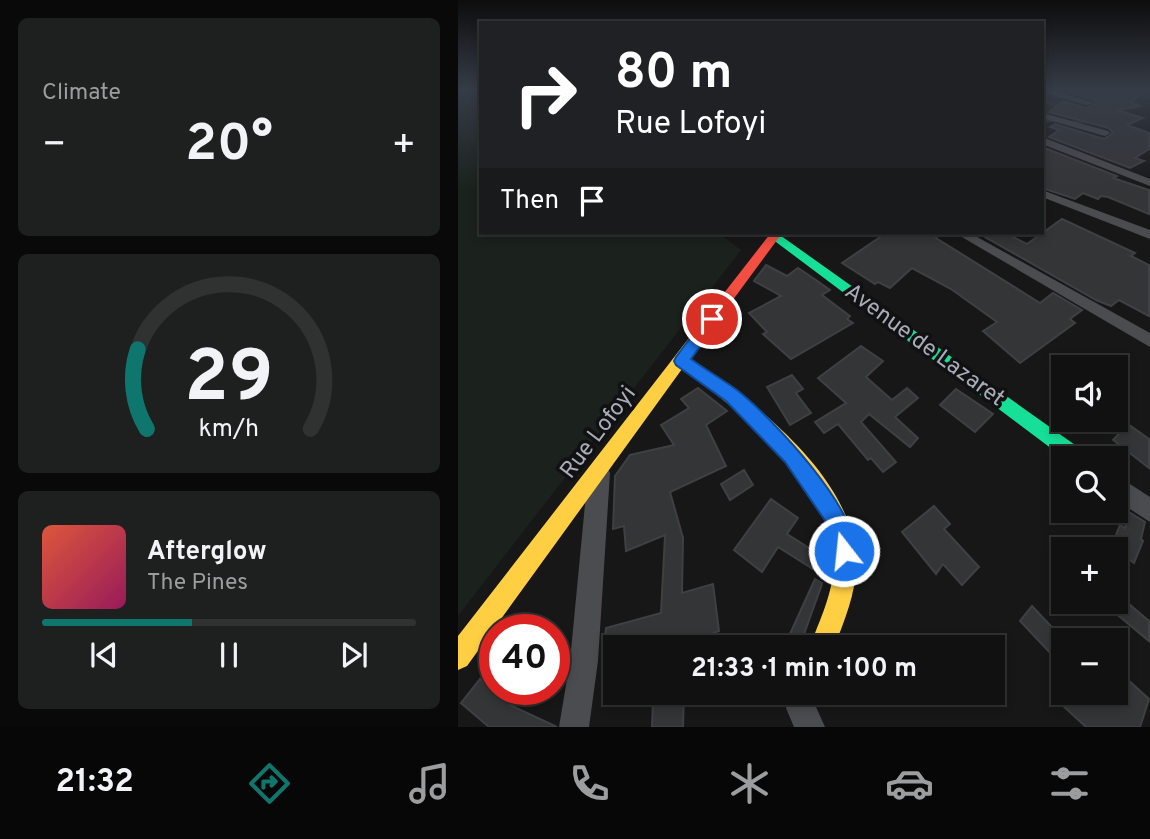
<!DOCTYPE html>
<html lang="en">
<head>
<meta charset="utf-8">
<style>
  body { margin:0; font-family:Overpass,sans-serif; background:#1e1f1f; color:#f1f3f6; height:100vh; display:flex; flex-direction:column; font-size:26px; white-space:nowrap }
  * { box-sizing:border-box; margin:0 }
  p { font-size:23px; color:#9c9d9f }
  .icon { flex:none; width:38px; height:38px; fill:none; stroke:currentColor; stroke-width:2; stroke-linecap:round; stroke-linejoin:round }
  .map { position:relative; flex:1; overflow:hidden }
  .sheet { display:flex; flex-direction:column; gap:18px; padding:18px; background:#090909; width:458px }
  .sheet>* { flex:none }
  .top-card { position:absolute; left:21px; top:21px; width:565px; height:214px; border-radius:0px; box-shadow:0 4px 10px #0003,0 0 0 2px #303131; background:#202124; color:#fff; overflow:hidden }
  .fabs { position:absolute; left:593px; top:355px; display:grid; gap:14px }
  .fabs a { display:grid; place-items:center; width:77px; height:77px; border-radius:0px; background:#111; box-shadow:0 4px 10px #0003,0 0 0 2px #303131; font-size:35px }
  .speed { position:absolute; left:21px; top:614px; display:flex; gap:14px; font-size:35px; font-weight:700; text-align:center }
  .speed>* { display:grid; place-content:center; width:91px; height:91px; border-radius:50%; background:#111; box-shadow:0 4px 10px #0003,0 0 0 2px #303131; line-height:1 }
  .speed .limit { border:10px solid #d22; background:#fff; color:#111 }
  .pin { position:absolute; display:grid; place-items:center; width:60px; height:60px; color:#fff; margin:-30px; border:4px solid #fff; border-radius:50%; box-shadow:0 2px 7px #0007 }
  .me { position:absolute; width:77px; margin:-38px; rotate:344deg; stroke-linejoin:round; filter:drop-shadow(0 0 5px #0008) }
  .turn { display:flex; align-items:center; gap:24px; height:147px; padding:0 21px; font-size:32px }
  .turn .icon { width:91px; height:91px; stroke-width:2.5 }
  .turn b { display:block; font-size:49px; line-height:60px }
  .then { display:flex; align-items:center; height:66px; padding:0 21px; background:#0003; gap:14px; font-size:26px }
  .big { font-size:52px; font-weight:700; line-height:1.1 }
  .sheet .widget { flex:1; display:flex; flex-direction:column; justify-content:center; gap:10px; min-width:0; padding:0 24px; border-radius:10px; background:#1e1f1f }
  .sheet .dial { align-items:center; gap:0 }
  .dial svg { height:182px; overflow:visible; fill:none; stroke:#303131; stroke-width:7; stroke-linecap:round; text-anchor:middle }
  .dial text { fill:#f1f3f6; stroke:none }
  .song { display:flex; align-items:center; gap:21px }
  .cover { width:84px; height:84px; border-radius:10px; background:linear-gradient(135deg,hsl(10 70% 55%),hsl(330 70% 35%)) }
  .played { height:7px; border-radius:4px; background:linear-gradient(90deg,#0f766e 40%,#303131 40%) }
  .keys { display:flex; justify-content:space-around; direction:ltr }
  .heat { display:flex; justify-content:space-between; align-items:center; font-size:38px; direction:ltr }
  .trip { position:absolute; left:145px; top:635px; width:402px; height:70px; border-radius:0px; background:#111; box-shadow:0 4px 10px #0003,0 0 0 2px #303131; font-weight:700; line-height:70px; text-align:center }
  .tabs { display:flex; height:112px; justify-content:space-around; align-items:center; background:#070707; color:#9c9d9f }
  .tabs .icon { width:49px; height:49px }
  .tabs .active { color:#0f766e }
  .tabs b { font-size:32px; color:#f1f3f6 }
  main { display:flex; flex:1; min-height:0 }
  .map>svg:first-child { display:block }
</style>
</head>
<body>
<main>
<section class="sheet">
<div class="widget"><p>Climate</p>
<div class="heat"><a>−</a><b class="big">20°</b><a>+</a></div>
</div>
<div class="widget dial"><svg viewBox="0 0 100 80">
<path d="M14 69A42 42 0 1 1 86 69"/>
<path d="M14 69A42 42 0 0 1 10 34" stroke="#0f766e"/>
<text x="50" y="56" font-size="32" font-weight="700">29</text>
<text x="50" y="72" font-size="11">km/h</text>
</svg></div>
<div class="widget">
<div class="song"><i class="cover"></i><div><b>Afterglow</b><p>The Pines</p></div></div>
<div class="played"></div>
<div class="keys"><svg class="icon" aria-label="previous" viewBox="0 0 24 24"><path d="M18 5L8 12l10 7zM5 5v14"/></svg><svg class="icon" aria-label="pause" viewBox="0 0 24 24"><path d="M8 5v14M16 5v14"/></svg><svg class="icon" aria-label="next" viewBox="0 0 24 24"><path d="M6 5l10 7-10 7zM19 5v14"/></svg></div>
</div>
</section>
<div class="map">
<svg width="692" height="727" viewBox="0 0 692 727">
  <rect width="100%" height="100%" fill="#171717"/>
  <!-- green -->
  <polygon fill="#1b211c" points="0,89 23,89 23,233 261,233 283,250 0,616"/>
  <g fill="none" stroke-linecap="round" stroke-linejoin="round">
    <!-- stream -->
    <g stroke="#2a3239" stroke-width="2.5">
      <polyline points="676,93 692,97"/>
      <polyline points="584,100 607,110"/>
      <polyline points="584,122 600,120"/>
      <polyline points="614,122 638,122"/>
    </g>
  </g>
  <!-- building -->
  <g fill="#343537" stroke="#3f4043" stroke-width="2">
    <polygon points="601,89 691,89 673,102 682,106 659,110 685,118 669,125 691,133 691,149 677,158 686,161 672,168 591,137 601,130 592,127 597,124 646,139 655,133 651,128 591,112 605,101 628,108 638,104 637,100"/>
    <polygon points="584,147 659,176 655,178 691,190 691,214 650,197 643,196 640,199 625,193 617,199 584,188"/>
    <polygon points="604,219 677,253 673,256 691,265 691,316 661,300 653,306 638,300 527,237 529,233 547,233 569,244"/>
    <polygon points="428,233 481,233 478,238 582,303 595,293 624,310 612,319 617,323 562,363 525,331 539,322 493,289 454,268 432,288 420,282 417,284 384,263"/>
    <polygon points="308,265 329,276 340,268 355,278 372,290 364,295 392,316 389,319 395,323 333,359 305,334 309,332 291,313 323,296 296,281"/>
    <polygon points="403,346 425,361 408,377 434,400 449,388 460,398 437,417 460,438 452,447 411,414 403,422 438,462 425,472 413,458 410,460 380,424 366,433 357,422 388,403 360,378"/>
    <polygon points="334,375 345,389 338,393 353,413 332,425 309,387"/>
    <polygon points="240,388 269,411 248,425 268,466 212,492 225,538 224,593 255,584 261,631 212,648 146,648 148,628 203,613 207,535 168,551 166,526 155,529 157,476 172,455 216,445 203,425 231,408 223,399"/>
    <polygon points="498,389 535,414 517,432 482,405"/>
    <polygon points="670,424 691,439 691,468 655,440"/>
    <polygon points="286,470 295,485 272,500 263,484"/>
    <polygon points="313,499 340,518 329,534 367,558 366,576 320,547 304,572 276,550"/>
    <polygon points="476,506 492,524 486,529 521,567 504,585 485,564 478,574 444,532"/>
    <polygon points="671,512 687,522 683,539 685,541 676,563 658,550 652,550 662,525 667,528"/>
    <polygon points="357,579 364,583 363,587 342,645 331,636"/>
    <polygon points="658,593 691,621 691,641 644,602 658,602"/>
    <polygon points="574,606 606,640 595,656 562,621"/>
    <polygon points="658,669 691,699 682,727 628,727 603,704 607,693 658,693"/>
    <polygon points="22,679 54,706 99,727 31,727 3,703"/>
    <polygon points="226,694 225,727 194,727 195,701"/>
  </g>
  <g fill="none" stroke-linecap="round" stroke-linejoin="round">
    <!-- street -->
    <g fill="#4b4c50" fill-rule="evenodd">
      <polygon points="584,89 591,89 636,103 629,105 584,92"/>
      <polygon points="584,113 650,131 652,133 647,136 584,118"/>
      <polygon points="584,137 692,179 692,186 584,144"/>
      <polygon points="584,190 692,230 692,239 584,197"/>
      <polygon points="497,233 512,233 692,333 692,347"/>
      <polygon points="141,463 149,466 152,473 140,661 131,727 101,727 112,661 130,473 133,466"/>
      <polygon points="658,475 692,497 692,522 658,500"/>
      <polygon points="330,693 360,693 358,707 367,727 336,727 328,708"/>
    </g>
    <!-- fast -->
    <polygon fill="#16e098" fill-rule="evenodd" points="306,233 319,233 627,452 629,458 606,458"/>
    <!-- slow -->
    <path fill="#ffcf43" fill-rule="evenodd" d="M236 336 244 342 232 358C296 402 399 479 398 565 398 594 386 621 376 648H351C362 620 376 591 376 561 375 482 282 411 224 369L9 666 0 670V636L231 338Z"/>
    <!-- jam -->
    <polygon fill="#f24e42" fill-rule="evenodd" points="312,234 320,234 322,236 241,346 231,346 228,342 231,338"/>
  </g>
  <!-- sky -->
  <linearGradient id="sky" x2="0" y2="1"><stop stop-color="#0d0d0d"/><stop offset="0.47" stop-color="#363c47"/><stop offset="1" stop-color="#363c47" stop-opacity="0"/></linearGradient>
  <rect width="692" height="191" fill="url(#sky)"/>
  <!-- route -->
  <path fill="#1a73e8" stroke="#114b97" stroke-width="2" d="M254 314 262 319 233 359C248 370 264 379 279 390 310 414 411 518 394 559L386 562 378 559 372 531 366 519 327 462 268 401 218 365 216 361 218 357 249 316Z"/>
  <g text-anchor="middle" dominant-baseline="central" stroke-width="7" stroke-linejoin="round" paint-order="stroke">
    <!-- street labels -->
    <g font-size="23" fill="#a8adb8" stroke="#111113">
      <text transform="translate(466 346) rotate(36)">Avenue de Lazaret</text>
      <text transform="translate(141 433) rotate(-53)">Rue Lofoyi</text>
    </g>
  </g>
</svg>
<div class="fabs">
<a><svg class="icon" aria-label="sound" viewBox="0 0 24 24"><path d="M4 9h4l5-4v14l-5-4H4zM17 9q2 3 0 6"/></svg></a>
<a><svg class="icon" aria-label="search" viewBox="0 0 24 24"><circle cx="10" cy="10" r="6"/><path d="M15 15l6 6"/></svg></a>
<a>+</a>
<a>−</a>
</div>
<div class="speed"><div class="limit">40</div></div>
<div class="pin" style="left:254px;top:319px;background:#d93025"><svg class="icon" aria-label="arrive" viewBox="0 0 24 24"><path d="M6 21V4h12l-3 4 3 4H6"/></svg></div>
<svg class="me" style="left:386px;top:551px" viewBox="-20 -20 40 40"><circle r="17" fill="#1a73e8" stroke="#fff" stroke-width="3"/><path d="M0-11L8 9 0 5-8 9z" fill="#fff"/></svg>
<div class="trip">21:33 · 1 min · 100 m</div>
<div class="top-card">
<div class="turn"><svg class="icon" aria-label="right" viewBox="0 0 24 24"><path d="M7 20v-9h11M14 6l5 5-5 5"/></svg><div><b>80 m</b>Rue Lofoyi</div></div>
<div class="then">Then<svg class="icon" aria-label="arrive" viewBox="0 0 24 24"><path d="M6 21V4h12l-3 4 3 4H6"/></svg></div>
</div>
</div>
</main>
<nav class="tabs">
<b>21:32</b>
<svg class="icon active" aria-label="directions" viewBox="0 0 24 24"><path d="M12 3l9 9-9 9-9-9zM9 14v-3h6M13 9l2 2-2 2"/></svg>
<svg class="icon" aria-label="music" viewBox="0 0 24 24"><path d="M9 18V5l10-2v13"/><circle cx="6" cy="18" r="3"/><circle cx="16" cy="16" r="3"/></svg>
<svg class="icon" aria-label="phone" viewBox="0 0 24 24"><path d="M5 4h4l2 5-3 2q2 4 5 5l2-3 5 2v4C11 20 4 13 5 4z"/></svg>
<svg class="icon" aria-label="climate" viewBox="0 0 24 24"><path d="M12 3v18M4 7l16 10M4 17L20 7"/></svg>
<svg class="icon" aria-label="car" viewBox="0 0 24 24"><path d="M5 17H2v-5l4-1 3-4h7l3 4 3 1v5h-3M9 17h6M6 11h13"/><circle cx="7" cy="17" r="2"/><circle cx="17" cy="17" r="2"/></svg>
<svg class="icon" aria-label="filters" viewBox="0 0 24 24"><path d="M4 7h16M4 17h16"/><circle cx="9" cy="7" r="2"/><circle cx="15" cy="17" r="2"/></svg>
</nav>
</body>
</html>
